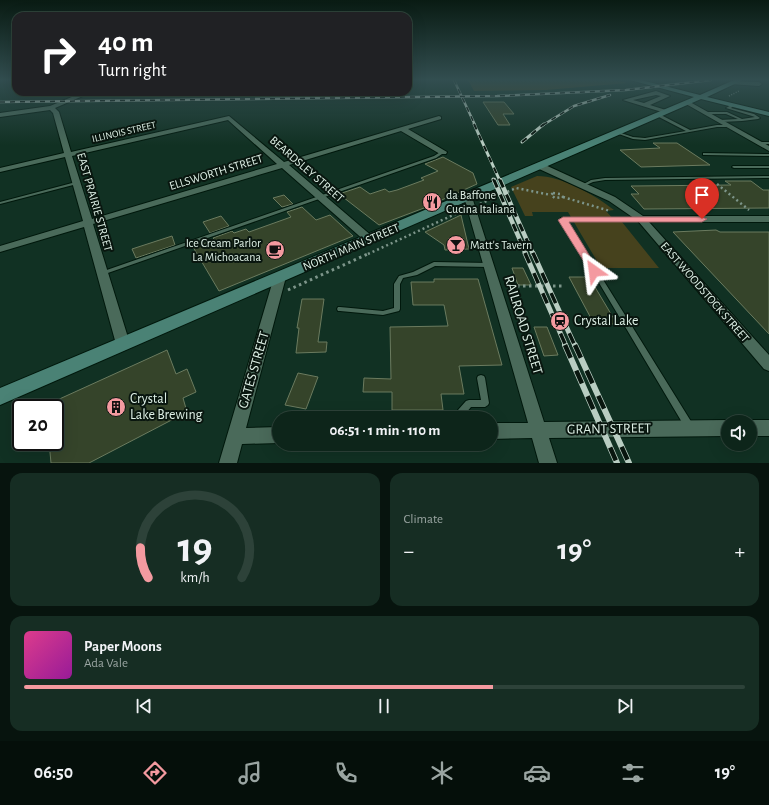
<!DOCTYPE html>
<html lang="en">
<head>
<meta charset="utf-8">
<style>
  body { margin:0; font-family:"Alegreya Sans",sans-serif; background:#162d23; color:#f1f3f6; height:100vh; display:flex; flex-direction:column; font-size:15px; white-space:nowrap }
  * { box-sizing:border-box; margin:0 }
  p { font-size:13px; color:#9aa5a2 }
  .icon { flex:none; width:22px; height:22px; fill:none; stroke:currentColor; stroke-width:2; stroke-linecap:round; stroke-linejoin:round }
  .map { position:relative; height:463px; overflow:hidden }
  .drawer { display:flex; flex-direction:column; gap:10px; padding:10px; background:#07140e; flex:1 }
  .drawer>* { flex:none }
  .banner { position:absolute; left:12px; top:12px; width:400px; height:84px; border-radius:12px; box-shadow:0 4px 16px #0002,0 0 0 1px #2d4239; background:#202124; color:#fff; overflow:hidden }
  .buttons { position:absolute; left:721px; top:415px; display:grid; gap:8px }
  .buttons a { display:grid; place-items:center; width:36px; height:36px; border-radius:50%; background:#0d251a; box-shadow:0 4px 16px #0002,0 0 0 1px #2d4239; font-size:20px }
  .speed { position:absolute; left:12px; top:399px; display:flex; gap:8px; font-size:20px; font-weight:700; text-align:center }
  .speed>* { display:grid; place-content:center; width:52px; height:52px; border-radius:50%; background:#0d251a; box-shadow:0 4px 16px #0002,0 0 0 1px #2d4239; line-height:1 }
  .speed .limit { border:2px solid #111; border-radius:6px; background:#fff; color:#111 }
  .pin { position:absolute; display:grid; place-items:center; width:34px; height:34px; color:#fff; margin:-41px -17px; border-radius:50% 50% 50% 0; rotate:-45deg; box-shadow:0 0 4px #0007 }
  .pin .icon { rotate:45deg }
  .me { position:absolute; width:44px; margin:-22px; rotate:329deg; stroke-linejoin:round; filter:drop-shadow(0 0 3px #0008) }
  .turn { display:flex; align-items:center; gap:14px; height:84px; padding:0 20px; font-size:18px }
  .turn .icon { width:52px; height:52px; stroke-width:2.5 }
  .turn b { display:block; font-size:28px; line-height:34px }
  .big { font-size:30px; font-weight:700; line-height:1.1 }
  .drawer .widget { flex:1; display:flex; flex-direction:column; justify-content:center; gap:6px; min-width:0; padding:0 14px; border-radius:12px; background:#162d23 }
  .drawer .dial { align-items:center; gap:0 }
  .dial svg { height:104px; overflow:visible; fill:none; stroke:#2d4239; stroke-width:7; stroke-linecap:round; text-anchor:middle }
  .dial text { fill:#f1f3f6; stroke:none }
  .song { display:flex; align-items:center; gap:12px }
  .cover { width:48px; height:48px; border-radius:6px; background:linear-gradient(135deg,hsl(330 70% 55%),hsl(300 70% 35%)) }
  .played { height:4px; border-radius:2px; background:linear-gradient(90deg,#f49aa0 65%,#2d4239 65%) }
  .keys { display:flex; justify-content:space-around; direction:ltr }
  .heat { display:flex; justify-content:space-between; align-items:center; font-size:22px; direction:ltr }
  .drawer .tiles { flex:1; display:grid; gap:10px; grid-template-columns:1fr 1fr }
  .widget:last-child { grid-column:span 2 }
  .trip { position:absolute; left:272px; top:411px; width:226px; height:40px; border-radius:20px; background:#0d251a; box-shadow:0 4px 16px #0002,0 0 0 1px #2d4239; font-weight:700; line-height:40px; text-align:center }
  .tabs { display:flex; height:64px; justify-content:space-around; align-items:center; background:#050f0a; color:#9aa5a2 }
  .tabs .icon { width:28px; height:28px }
  .tabs .selected { color:#f49aa0 }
  .tabs b { font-size:18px; color:#f1f3f6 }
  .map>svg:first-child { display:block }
</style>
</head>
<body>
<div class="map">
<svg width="769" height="463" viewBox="0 0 769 463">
  <rect width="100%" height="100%" fill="#113123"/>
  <!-- green -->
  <g fill="#46421d">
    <polygon points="468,80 614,80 627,83 546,90 474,91"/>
    <path d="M537 176C562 176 595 195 614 210L606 211 615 221 622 222 659 268H601L568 212H532L533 216H525L511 187Z"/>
  </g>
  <!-- building -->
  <g fill="#35442a" stroke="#6b7b5f">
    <polygon points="483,102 504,102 514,114 503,114 510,125 498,125"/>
    <polygon points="653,143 677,143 710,165 641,167 620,150 660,148"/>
    <polygon points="443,157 473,173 477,184 424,208 379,225 339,194 360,187 370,194 385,189 389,192 397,190 424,180 421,178 438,171 425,164"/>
    <polygon points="725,181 751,181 763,190 769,190 769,208 644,209 631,194 639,194 631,186 731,185"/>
    <polygon points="284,195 293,204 282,207 273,198"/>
    <polygon points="302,207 316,220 330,215 353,236 219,291 193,247 215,240 213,238 232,231 234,233 246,229 249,232 291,217 287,212"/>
    <polygon points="461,215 469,249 445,250 444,245 425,232"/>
    <polygon points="221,216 229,226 210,233 203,222"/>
    <polygon points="716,230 720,232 769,232 769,334 673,232"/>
    <polygon points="172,236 175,245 136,258 132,249"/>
    <polygon points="512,268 523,268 531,285 518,285"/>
    <polygon points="569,277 589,277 617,324 594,324"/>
    <polygon points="434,279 478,279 502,365 459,366 464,394 441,394 443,410 392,410 392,392 363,392 364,378 391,379 390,327 448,326 444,305 413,305 411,282 434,282"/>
    <polygon points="302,299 324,299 318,342 327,342 326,352 296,353 299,328 297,328"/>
    <polygon points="534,327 547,327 558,355 544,356"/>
    <polygon points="167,350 176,374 187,369 196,392 183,398 187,412 89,463 51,463 49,442 55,442 55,401"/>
    <polygon points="298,373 318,377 306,409 285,405"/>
  </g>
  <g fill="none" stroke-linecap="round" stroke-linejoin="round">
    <!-- lane casing -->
    <g stroke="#00180c" stroke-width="2">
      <g id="lane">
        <polygon points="733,104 734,105 731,108 754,114 760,118 758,119 742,121 720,122 718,121 719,120 738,119 726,114 705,114 703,113 705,112 727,112 742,119 755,117 752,116 726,108"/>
        <polygon points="657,114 659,114 690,130 717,125 729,125 731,126 729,127 717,127 645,140 633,139 616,133 618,132 633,137 645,138 686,131 657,116"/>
        <rect x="758" y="142" width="11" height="2"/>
        <polygon points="442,151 443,151 445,152 436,158 105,274 101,274 100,273 101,272 434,156"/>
        <polygon points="703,153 769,154 769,156 704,155 703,155"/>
        <polygon points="733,166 769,166 769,168 734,168 732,167"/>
        <polygon points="769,176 769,178 605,180 593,182 584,186 582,185 591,180 605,178"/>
        <polygon points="76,182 78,183 77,184 0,204 0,202"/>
        <polygon points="561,218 641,218 643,219 641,220 566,220 692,423 693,426 692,429 689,430 686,429 561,219"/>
        <polygon points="434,262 489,263 491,264 492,265 491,266 489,267 435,266 417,275 403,278 400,284 400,309 399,311 383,315 340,311 338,311 337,309 338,307 340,307 383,311 394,308 394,284 399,276 413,272"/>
        <polygon points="481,375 484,376 485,378 489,403 488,405 485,407 471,407 465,414 466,418 458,418 457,413 458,410 466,401 469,400 481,400 477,378 478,376"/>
      </g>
    </g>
    <!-- street casing -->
    <g stroke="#00180c" stroke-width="2">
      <g id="street">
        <polygon points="733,81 759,82 762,84 759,86 731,84 730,83"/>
        <path d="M656 91 670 96 650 105 669 111V113H665L623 100ZM656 95 661 96 644 103 633 100Z"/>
        <path d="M84 92H92L55 108 59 112 71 152 229 116 284 162 439 116 441 117V119L408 129 447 152 446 154H440L401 131 289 165 373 237 374 239 369 242 365 241 282 168 93 224 130 344 128 348 123 349 118 348 116 344 84 227 0 252V246L83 221 65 157 0 172V168L64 153 53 113 50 110 0 117V113L50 106ZM228 120 277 164 92 219 72 156Z"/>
        <polygon points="686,102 690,102 769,146 769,151 686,104"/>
        <polygon points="537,164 543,164 615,197 643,216 769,216 769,222 649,222 769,355 769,371 764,369 638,221 609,201 537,168"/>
        <polygon points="468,194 472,197 544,422 728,420 733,422 728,422 728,436 549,438 557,463 539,463 532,438 491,439 491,423 528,423 464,197"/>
        <polygon points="280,273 284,274 286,277 246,428 279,427 279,443 242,444 237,463 219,463 274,277 276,274"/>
        <polygon points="750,420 769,420 769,436 750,436 750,422 745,422"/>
      </g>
    </g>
    <!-- secondary casing -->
    <g stroke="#00180c" stroke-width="2">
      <polygon id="secondary" points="630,80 641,80 700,95 734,80 743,80 707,97 769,112 769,116 701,99 0,405 0,388 694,97"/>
    </g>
    <!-- path-far2 -->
    <polyline stroke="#7d958a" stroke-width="1.5" stroke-dasharray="1 1.5" stroke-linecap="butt" points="729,96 739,91"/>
    <!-- path-far1 -->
    <g stroke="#7d958a" stroke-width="2.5" stroke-dasharray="2 3" stroke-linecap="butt">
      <polyline points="717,184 749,210"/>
      <polygon points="553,193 560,194 563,197 555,198 551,195"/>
      <polyline points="563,197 610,211"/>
      <polyline points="480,204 516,188 551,195"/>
      <polyline points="368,254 462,211"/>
    </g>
    <!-- path -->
    <g stroke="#7d958a" stroke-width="3" stroke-dasharray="2.5 3.5" stroke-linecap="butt">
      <polyline points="517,286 565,286"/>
      <polyline points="288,290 370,253"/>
    </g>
    <!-- lane -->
    <use href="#lane" fill="#4a6a5a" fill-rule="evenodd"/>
    <!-- street -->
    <use href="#street" fill="#4a6a5a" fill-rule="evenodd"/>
    <!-- secondary -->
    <use href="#secondary" fill="#4a8275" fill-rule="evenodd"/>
    <!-- rail-far4 casing -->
    <g stroke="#b9cdc2" stroke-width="2.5">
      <g id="rail-far4">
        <polyline points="454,80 475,125"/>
        <polyline points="182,95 212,92"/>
        <polyline points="0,102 497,96 626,90 711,80"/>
        <polyline points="543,125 574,106 610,95"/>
      </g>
    </g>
    <!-- rail-far3 casing -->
    <g stroke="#b9cdc2" stroke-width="3">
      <g id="rail-far3">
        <polyline points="474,124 500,181"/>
        <polyline points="522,142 544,124"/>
        <polyline points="493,179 494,181"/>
      </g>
    </g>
    <!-- rail-far2 casing -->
    <g stroke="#b9cdc2" stroke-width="4.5">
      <g id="rail-far2">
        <polyline points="494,180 526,254"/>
        <polyline points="500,180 533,254"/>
      </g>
    </g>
    <!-- rail-far1 casing -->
    <g stroke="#b9cdc2" stroke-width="5">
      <g id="rail-far1">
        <polyline points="525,253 566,346"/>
        <polyline points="533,253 575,346"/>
      </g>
    </g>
    <!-- rail casing -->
    <g stroke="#b9cdc2" stroke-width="6">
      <g id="rail">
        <polyline points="565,345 617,463"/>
        <polyline points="575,345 629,463"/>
      </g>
    </g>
    <!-- rail-far4 -->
    <use href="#rail-far4" stroke="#09160f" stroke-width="1.5" stroke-dasharray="5" stroke-linecap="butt"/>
    <!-- rail-far3 -->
    <use href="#rail-far3" stroke="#09160f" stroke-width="2" stroke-dasharray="6" stroke-linecap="butt"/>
    <!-- rail-far2 -->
    <use href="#rail-far2" stroke="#09160f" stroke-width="3" stroke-dasharray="8" stroke-linecap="butt"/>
    <!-- rail-far1 -->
    <use href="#rail-far1" stroke="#09160f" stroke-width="3.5" stroke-dasharray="11" stroke-linecap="butt"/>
    <!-- rail -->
    <use href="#rail" stroke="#09160f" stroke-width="4.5" stroke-dasharray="14" stroke-linecap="butt"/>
  </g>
  <!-- sky -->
  <linearGradient id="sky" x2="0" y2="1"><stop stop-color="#091b13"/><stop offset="0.55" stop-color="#324e50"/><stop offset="1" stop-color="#324e50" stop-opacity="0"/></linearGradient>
  <rect width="769" height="145" fill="url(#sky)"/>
  <!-- route -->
  <polygon fill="#f49aa0" stroke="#9f6468" points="563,217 702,217 707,219 702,222 569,222 599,271 594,274 591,273 558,220"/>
  <!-- icons -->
  <defs>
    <g id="restaurant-disc" transform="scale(1)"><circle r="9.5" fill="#f49aa0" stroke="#09160f"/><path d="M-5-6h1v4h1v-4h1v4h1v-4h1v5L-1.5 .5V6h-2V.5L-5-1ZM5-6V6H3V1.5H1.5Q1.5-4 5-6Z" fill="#111"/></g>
    <g id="bar-disc" transform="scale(1)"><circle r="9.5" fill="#f49aa0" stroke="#09160f"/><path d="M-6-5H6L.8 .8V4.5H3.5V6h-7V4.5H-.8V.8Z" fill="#111"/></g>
    <g id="cafe-disc" transform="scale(1)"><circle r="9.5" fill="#f49aa0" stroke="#09160f"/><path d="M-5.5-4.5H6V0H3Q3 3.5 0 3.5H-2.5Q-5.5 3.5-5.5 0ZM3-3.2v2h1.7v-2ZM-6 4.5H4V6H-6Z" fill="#111"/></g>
    <g id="station-disc" transform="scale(1)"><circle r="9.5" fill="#f49aa0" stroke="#09160f"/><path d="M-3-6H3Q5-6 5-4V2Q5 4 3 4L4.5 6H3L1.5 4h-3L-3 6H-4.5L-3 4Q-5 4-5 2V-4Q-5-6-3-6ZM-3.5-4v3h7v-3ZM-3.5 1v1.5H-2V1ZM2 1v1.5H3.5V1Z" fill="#111"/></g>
    <g id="building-disc" transform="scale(1)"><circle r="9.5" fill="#f49aa0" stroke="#09160f"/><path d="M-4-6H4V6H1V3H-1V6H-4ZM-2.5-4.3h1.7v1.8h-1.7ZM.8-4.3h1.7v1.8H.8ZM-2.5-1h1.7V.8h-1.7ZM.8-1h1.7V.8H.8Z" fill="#111"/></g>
  </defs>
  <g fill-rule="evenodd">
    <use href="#restaurant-disc" x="432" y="202"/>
    <use href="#bar-disc" x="456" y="245"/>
    <use href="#cafe-disc" x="275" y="250"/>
    <use href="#station-disc" x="560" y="321"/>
    <use href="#building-disc" x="116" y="407"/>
  </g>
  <g text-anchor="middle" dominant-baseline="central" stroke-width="4" stroke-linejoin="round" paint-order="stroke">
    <!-- far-street labels -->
    <g font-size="10" fill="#def0e6" stroke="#09160f">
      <text transform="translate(124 132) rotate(-13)">ILLINOIS STREET</text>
    </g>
    <!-- street labels -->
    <g font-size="12" fill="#def0e6" stroke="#09160f">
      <text transform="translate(307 169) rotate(41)">BEARDSLEY STREET</text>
      <text transform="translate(216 172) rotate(-17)">ELLSWORTH STREET</text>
      <text transform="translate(95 202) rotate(74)">EAST PRAIRIE STREET</text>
      <text transform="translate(351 247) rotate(-23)">NORTH MAIN STREET</text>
      <text transform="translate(705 292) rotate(49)">EAST WOODSTOCK STREET</text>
    </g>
    <!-- poi labels -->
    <g font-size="12" fill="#def0e6" stroke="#09160f" text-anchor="start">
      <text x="446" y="195">da Baffone<tspan x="446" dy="14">Cucina Italiana</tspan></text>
      <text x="261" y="243" text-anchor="end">Ice Cream Parlor<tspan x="261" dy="14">La Michoacana</tspan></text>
      <text x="470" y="245">Matt's Tavern</text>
    </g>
    <!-- near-poi labels -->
    <g font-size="14" fill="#def0e6" stroke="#09160f" text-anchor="start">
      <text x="574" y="321">Crystal Lake</text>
      <text x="130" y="399">Crystal<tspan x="130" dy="16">Lake Brewing</tspan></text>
    </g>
    <!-- near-street labels -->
    <g font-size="14" fill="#def0e6" stroke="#09160f">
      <text transform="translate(523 325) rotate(73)">RAILROAD STREET</text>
      <text transform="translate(254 370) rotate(-74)">GATES STREET</text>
      <text transform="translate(609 429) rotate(-1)">GRANT STREET</text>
    </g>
  </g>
</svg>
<div class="buttons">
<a><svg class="icon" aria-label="sound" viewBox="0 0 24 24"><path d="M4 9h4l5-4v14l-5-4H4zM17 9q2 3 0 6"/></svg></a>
</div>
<div class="speed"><div class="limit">20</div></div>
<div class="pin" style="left:702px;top:219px;background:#d93025"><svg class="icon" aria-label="arrive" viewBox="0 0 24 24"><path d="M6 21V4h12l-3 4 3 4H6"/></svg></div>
<svg class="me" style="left:594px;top:271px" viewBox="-20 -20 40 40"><path d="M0-17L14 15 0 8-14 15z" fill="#f49aa0" stroke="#fff" stroke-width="4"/></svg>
<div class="trip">06:51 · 1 min · 110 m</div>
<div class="banner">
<div class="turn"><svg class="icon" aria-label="right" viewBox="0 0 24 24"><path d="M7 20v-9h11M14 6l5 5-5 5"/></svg><div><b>40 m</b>Turn right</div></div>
</div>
</div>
<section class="drawer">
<div class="tiles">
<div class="widget dial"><svg viewBox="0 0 100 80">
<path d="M14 69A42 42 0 1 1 86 69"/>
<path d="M14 69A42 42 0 0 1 8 46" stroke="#f49aa0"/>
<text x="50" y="56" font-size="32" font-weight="700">19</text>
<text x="50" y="72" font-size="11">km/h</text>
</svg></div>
<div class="widget"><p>Climate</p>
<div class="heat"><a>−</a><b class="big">19°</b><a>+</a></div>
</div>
<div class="widget">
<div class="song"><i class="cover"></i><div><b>Paper Moons</b><p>Ada Vale</p></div></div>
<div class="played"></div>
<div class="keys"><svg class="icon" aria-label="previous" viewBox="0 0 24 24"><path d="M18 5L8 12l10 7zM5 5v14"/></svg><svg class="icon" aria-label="pause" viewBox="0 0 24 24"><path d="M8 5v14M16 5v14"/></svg><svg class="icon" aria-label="next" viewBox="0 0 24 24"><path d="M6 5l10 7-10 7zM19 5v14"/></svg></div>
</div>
</div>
</section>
<nav class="tabs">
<b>06:50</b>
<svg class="icon selected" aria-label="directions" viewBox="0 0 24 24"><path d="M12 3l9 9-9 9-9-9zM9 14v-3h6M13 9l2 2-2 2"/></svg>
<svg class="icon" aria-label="music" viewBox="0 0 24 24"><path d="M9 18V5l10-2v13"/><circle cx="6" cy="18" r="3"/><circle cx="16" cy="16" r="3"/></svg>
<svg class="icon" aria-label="phone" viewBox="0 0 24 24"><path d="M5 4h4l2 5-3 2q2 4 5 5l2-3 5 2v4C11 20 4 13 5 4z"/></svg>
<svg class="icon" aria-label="climate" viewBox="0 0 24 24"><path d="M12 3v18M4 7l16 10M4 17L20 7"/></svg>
<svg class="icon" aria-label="car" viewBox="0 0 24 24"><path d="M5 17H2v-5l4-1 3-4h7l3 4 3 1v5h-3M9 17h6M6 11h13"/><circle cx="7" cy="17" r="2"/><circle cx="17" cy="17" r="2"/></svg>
<svg class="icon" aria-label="filters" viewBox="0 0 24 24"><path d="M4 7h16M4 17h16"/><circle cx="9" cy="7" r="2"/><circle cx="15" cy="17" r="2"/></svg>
<b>19°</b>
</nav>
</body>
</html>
